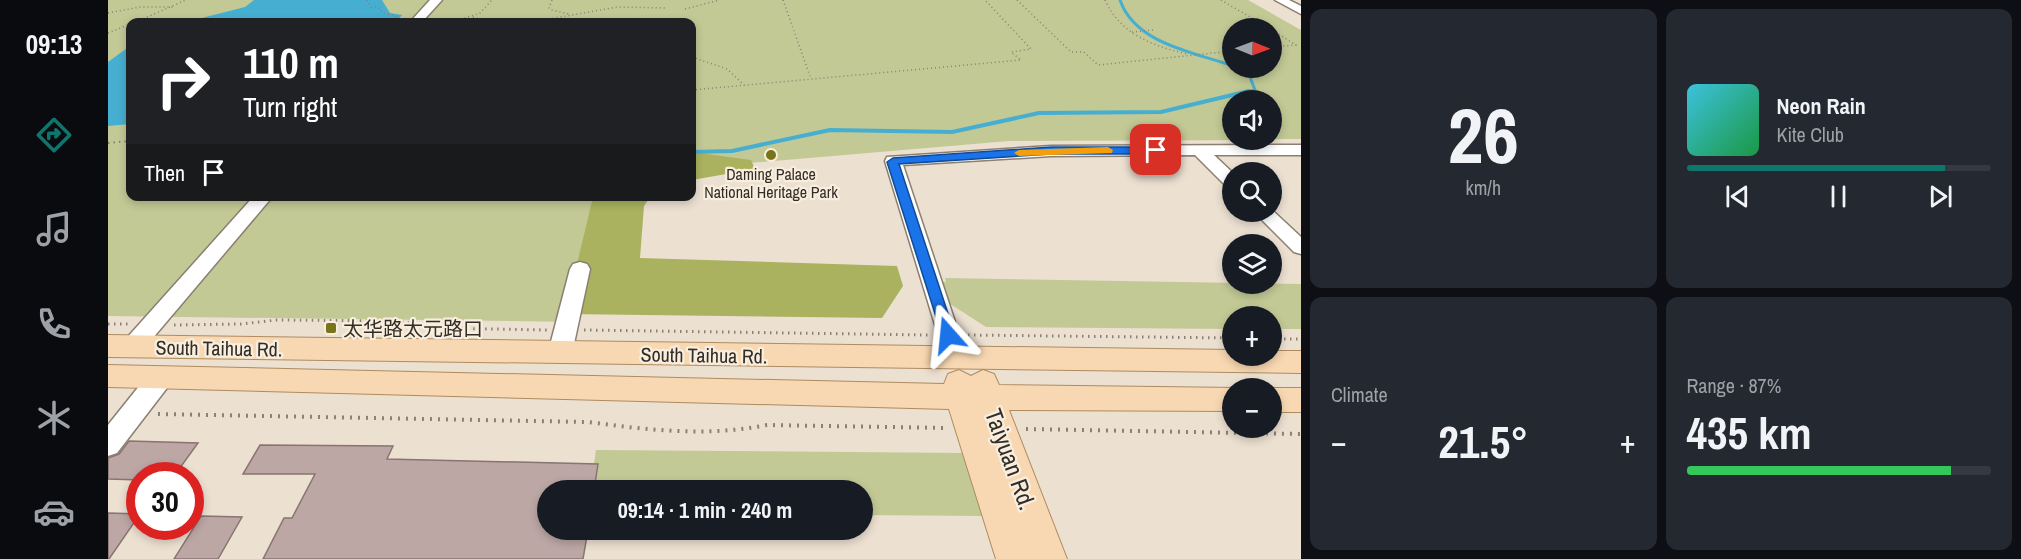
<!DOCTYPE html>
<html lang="en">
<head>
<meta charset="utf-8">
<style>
  body { margin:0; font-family:"Archivo Narrow","Noto Sans SC",sans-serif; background:#242831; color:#f1f3f6; height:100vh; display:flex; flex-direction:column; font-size:22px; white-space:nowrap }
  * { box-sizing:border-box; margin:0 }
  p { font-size:20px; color:#9ea1a6 }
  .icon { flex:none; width:33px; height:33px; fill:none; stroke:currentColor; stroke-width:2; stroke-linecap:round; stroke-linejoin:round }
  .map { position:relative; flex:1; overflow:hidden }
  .drawer { display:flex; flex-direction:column; gap:9px; padding:9px; background:#0d0f14; width:720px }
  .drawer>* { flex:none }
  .hud { position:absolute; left:18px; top:18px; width:570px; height:183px; border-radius:12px; box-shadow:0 3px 9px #0003; background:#202124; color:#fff; overflow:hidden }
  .needle { width:39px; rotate:91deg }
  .buttons { position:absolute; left:1114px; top:18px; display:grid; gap:12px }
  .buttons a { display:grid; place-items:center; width:60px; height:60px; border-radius:50%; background:#171b24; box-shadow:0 3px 9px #0003; font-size:30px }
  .speed { position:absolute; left:18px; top:462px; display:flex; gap:12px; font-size:30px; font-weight:700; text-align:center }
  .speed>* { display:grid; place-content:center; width:78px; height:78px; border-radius:50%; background:#171b24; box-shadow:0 3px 9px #0003; line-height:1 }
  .speed .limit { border:9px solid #d22; background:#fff; color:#111 }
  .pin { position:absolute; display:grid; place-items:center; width:51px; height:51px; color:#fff; margin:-26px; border-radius:12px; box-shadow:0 3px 9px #0006 }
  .me { position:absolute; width:66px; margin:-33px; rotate:342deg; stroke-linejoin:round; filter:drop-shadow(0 0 4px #0008) }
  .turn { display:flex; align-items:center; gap:21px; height:126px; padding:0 18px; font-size:27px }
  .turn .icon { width:78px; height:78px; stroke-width:2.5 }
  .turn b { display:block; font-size:42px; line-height:51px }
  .then { display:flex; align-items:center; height:57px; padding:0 18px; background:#0003; gap:12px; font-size:22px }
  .big { font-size:45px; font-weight:700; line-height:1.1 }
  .drawer .card { flex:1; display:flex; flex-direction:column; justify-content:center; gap:9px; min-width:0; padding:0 21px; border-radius:12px; background:#242831 }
  .drawer .dial { align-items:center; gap:0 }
  .dial b { font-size:78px; line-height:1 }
  .song { display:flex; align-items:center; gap:18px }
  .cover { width:72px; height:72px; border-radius:9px; background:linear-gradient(135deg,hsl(190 70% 55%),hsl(140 70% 35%)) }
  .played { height:6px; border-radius:3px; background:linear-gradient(90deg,#0f766e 85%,#363941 85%) }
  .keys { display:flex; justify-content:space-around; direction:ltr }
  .heat { display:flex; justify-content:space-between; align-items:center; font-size:33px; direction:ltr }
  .charge { height:9px; border-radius:4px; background:linear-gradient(90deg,#34c759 87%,#363941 0) }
  .drawer .tiles { flex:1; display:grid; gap:9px; grid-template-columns:repeat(2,1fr) }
  .trip { position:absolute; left:429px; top:480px; width:336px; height:60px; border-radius:30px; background:#171b24; box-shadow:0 3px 9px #0003; font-weight:700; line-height:60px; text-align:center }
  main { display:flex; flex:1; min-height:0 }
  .tabs { display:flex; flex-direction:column; width:108px; justify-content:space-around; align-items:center; background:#090b0e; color:#9ea1a6 }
  .tabs .icon { width:42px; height:42px }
  .tabs .on { color:#0f766e }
  .tabs b { font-size:27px; color:#f1f3f6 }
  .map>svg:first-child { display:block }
</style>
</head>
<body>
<main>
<nav class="tabs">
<b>09:13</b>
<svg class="icon on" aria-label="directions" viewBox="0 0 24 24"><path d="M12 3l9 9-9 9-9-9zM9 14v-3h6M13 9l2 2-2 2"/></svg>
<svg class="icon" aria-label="music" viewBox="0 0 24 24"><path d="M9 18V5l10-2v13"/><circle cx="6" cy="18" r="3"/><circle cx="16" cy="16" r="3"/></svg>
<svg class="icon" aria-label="phone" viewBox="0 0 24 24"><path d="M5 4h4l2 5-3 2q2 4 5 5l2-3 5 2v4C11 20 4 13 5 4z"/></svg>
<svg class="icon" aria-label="climate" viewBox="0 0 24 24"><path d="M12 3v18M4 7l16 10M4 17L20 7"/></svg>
<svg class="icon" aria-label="car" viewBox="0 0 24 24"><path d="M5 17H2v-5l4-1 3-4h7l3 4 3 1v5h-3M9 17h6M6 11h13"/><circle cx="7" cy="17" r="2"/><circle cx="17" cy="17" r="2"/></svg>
</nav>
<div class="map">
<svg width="1193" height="559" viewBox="0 0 1193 559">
  <rect width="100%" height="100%" fill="#ece0d1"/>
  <!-- green -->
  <g fill="#c2c995" fill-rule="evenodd">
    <path d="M0 0H1140L1193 30V139H1164V100H1125V140H1158L901 141 584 168V22H22V196L504 197 471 322 0 316ZM1125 28H1164V68H1125Z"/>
    <polygon points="837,278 1193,284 1193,329 1164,329 1164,316 1125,316 1125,329 878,327 833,298 827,282 838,282"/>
    <polygon points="488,450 857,453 877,516 755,515 754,490 482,490"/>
  </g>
  <!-- forest -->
  <g fill="#aab25f">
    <polygon points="584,152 643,160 647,169 584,180"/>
    <polygon points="485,197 542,197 536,206 532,258 789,266 795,286 774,318 457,314"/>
  </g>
  <!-- water -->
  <g fill="#46afd1">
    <polygon points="146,0 274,0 282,13 294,15 288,22 78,22 137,7"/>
    <polygon points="22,46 22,124 0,126 0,62"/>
  </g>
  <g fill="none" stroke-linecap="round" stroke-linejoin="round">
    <!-- stream-far1 -->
    <g stroke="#46afd1" stroke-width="3">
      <path d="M1012 0C1027 44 1086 52 1125 66"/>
      <polyline points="1129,68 1142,77 1147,90 1135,93"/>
    </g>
    <!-- stream -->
    <polyline stroke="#46afd1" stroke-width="4" points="584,152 624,151 722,130 844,132 931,113 1053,112 1141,91"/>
  </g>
  <!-- building -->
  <g fill="#bca7a5" stroke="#887473" stroke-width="1.5">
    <polygon points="21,441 90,443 69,472 57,472 55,476 32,476 32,480 0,479 0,458 11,454"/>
    <polygon points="152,445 285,446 279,459 490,464 486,490 440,490 440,530 480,530 475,559 155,559 176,518 184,518 207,474 135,474"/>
    <polygon points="0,513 32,514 1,559 0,559"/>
    <polygon points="93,516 134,517 110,559 66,559"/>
  </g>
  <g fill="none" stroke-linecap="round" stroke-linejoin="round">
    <!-- minor casing -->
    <g stroke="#8a7f71" stroke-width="3">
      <g id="minor">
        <polygon points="322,0 334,0 314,22 302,22"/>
        <polygon points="1167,0 1181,0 1193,6 1193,14"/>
        <polygon points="1193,145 1193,155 1106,155 1125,173 1125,188 1119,187 1087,155 943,156 795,165 859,358 855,364 847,367 839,364 777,161 779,157 943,146"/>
        <polygon points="146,196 165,196 33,352 25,355 17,352 13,346 17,340"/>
        <polygon points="1164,210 1193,237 1193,254 1186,252 1146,212"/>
        <polygon points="472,262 479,264 482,269 464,353 460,359 452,362 444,359 440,353 462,269 465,264"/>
        <polygon points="53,368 62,370 65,377 62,384 9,453 0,456 0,425 44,370"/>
      </g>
    </g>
    <!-- major casing -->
    <g stroke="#af8b60" stroke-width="2">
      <g id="major">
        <polygon points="0,335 1125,350 1125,356 1164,356 1164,351 1193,351 1193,373 0,357"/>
        <polygon points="0,365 836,384 840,374 851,370 863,376 875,370 886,374 891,385 1130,388 1125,388 1125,411 901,410 959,559 888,559 841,409 0,387"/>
        <polygon points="1162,388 1193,388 1193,412 1164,412 1164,388"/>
      </g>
    </g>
    <!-- path-far3 -->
    <g stroke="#888176" stroke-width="1.5" stroke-dasharray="1 3" stroke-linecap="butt">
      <polyline points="259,0 263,7 270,7 275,13 290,17 284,22"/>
      <polyline points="444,0 441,8 443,10 461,14"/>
      <polyline points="675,0 703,79"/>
      <polyline points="909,0 963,52 976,52 990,65 1125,51"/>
      <path d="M997 0C1012 34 1045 46 1079 54"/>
      <polyline points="1113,0 1161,28"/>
      <polyline points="577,9 612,0"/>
      <polyline points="0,13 32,7 65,7"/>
      <polyline points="365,17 380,22"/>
      <polyline points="28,22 78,0"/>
      <polyline points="345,22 372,13 384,0"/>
      <polyline points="425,22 509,7 559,8"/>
      <polyline points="560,22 569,18"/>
      <polyline points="1164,30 1188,45 1164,47"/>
      <polyline points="1024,32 1046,30"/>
      <polyline points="0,33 22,24"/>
      <polyline points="584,57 619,69 636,85"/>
      <polyline points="584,90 913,60 903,52 923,49 877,0"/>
    </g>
    <!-- path-far2 -->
    <polyline stroke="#888176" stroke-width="2" stroke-dasharray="1.5 4" stroke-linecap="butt" points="0,143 22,141"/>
    <!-- path-far1 -->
    <g stroke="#888176" stroke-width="3" stroke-dasharray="1.5 4.5" stroke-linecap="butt">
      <polyline points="0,324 20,324"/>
      <polyline points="66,325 133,324 169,320 290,321 329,328 439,330"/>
      <polyline points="476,330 820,335"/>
      <polyline points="860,335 1125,338"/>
      <polyline points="1164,339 1193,339"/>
    </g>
    <!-- path -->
    <g stroke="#888176" stroke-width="4" stroke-dasharray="2 6" stroke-linecap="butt">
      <path d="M50 414 480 422C540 430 599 437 659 425L840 428"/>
      <polyline points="918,429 1193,434"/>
    </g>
    <!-- minor -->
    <use href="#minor" fill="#fff" fill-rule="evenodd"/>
    <!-- major -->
    <use href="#major" fill="#f8d8b2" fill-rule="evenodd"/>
  </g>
  <!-- route -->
  <polygon fill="#1a73e8" stroke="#114b97" stroke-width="1.5" points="943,147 1048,147 1054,150 1048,154 943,154 791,164 847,335 845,339 835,339 779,162 785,158"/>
  <!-- slow -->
  <polygon fill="#f59e0b" points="1000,147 1005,150 1004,153 911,156 906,153 911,150"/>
  <!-- markers -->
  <g fill="#777419" stroke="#f9eede" stroke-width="2">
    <circle cx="663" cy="155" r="6"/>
    <rect x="217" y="322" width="12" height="12" rx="3"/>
  </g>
  <g text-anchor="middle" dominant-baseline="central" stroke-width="4.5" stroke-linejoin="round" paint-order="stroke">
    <!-- far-poi labels -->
    <g font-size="16" fill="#312d27" stroke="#f9eede">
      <text x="663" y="174">Daming Palace<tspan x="663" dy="18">National Heritage Park</tspan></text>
    </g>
    <!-- poi labels -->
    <g font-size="20" fill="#312d27" stroke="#f9eede" text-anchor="start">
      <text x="235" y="328">太华路太元路口</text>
    </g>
    <!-- street labels -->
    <g font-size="20" fill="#312d27" stroke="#f9eede">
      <text transform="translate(111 348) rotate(1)">South Taihua Rd.</text>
      <text transform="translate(596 355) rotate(1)">South Taihua Rd.</text>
    </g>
    <!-- near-street labels -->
    <g font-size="24" fill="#312d27" stroke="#f9eede">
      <text transform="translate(903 459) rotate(70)">Taiyuan Rd.</text>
    </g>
  </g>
</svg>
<div class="buttons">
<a><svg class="needle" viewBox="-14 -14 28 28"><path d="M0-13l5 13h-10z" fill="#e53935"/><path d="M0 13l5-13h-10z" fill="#9ea1a6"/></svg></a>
<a><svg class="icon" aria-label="sound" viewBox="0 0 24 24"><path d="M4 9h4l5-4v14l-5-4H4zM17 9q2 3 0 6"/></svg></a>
<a><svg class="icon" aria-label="search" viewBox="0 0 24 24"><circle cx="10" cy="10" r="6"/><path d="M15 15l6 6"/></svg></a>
<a><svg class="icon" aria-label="layers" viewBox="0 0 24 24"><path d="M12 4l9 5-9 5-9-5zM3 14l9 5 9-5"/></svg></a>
<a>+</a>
<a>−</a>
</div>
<div class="speed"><div class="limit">30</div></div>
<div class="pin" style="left:1048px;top:150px;background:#d93025"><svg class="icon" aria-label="arrive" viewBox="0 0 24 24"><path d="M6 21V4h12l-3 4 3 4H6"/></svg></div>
<svg class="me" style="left:840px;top:335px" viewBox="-20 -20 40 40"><path d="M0-17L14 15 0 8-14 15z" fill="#1a73e8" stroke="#fff" stroke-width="4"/></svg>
<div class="trip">09:14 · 1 min · 240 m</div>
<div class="hud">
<div class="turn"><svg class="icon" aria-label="right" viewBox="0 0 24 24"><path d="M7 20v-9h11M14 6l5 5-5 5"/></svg><div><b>110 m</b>Turn right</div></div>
<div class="then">Then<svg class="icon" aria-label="arrive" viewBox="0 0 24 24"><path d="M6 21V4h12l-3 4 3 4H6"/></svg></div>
</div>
</div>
<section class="drawer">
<div class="tiles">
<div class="card dial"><b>26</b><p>km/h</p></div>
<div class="card">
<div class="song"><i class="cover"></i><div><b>Neon Rain</b><p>Kite Club</p></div></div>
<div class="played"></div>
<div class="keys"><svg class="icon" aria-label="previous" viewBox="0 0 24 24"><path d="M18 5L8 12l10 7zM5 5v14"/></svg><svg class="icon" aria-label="pause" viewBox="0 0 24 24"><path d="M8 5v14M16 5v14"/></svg><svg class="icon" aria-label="next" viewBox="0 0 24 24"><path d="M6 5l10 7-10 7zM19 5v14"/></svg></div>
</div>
<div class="card"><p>Climate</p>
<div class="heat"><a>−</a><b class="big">21.5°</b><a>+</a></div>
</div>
<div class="card"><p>Range · 87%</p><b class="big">435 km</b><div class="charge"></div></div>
</div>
</section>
</main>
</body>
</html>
